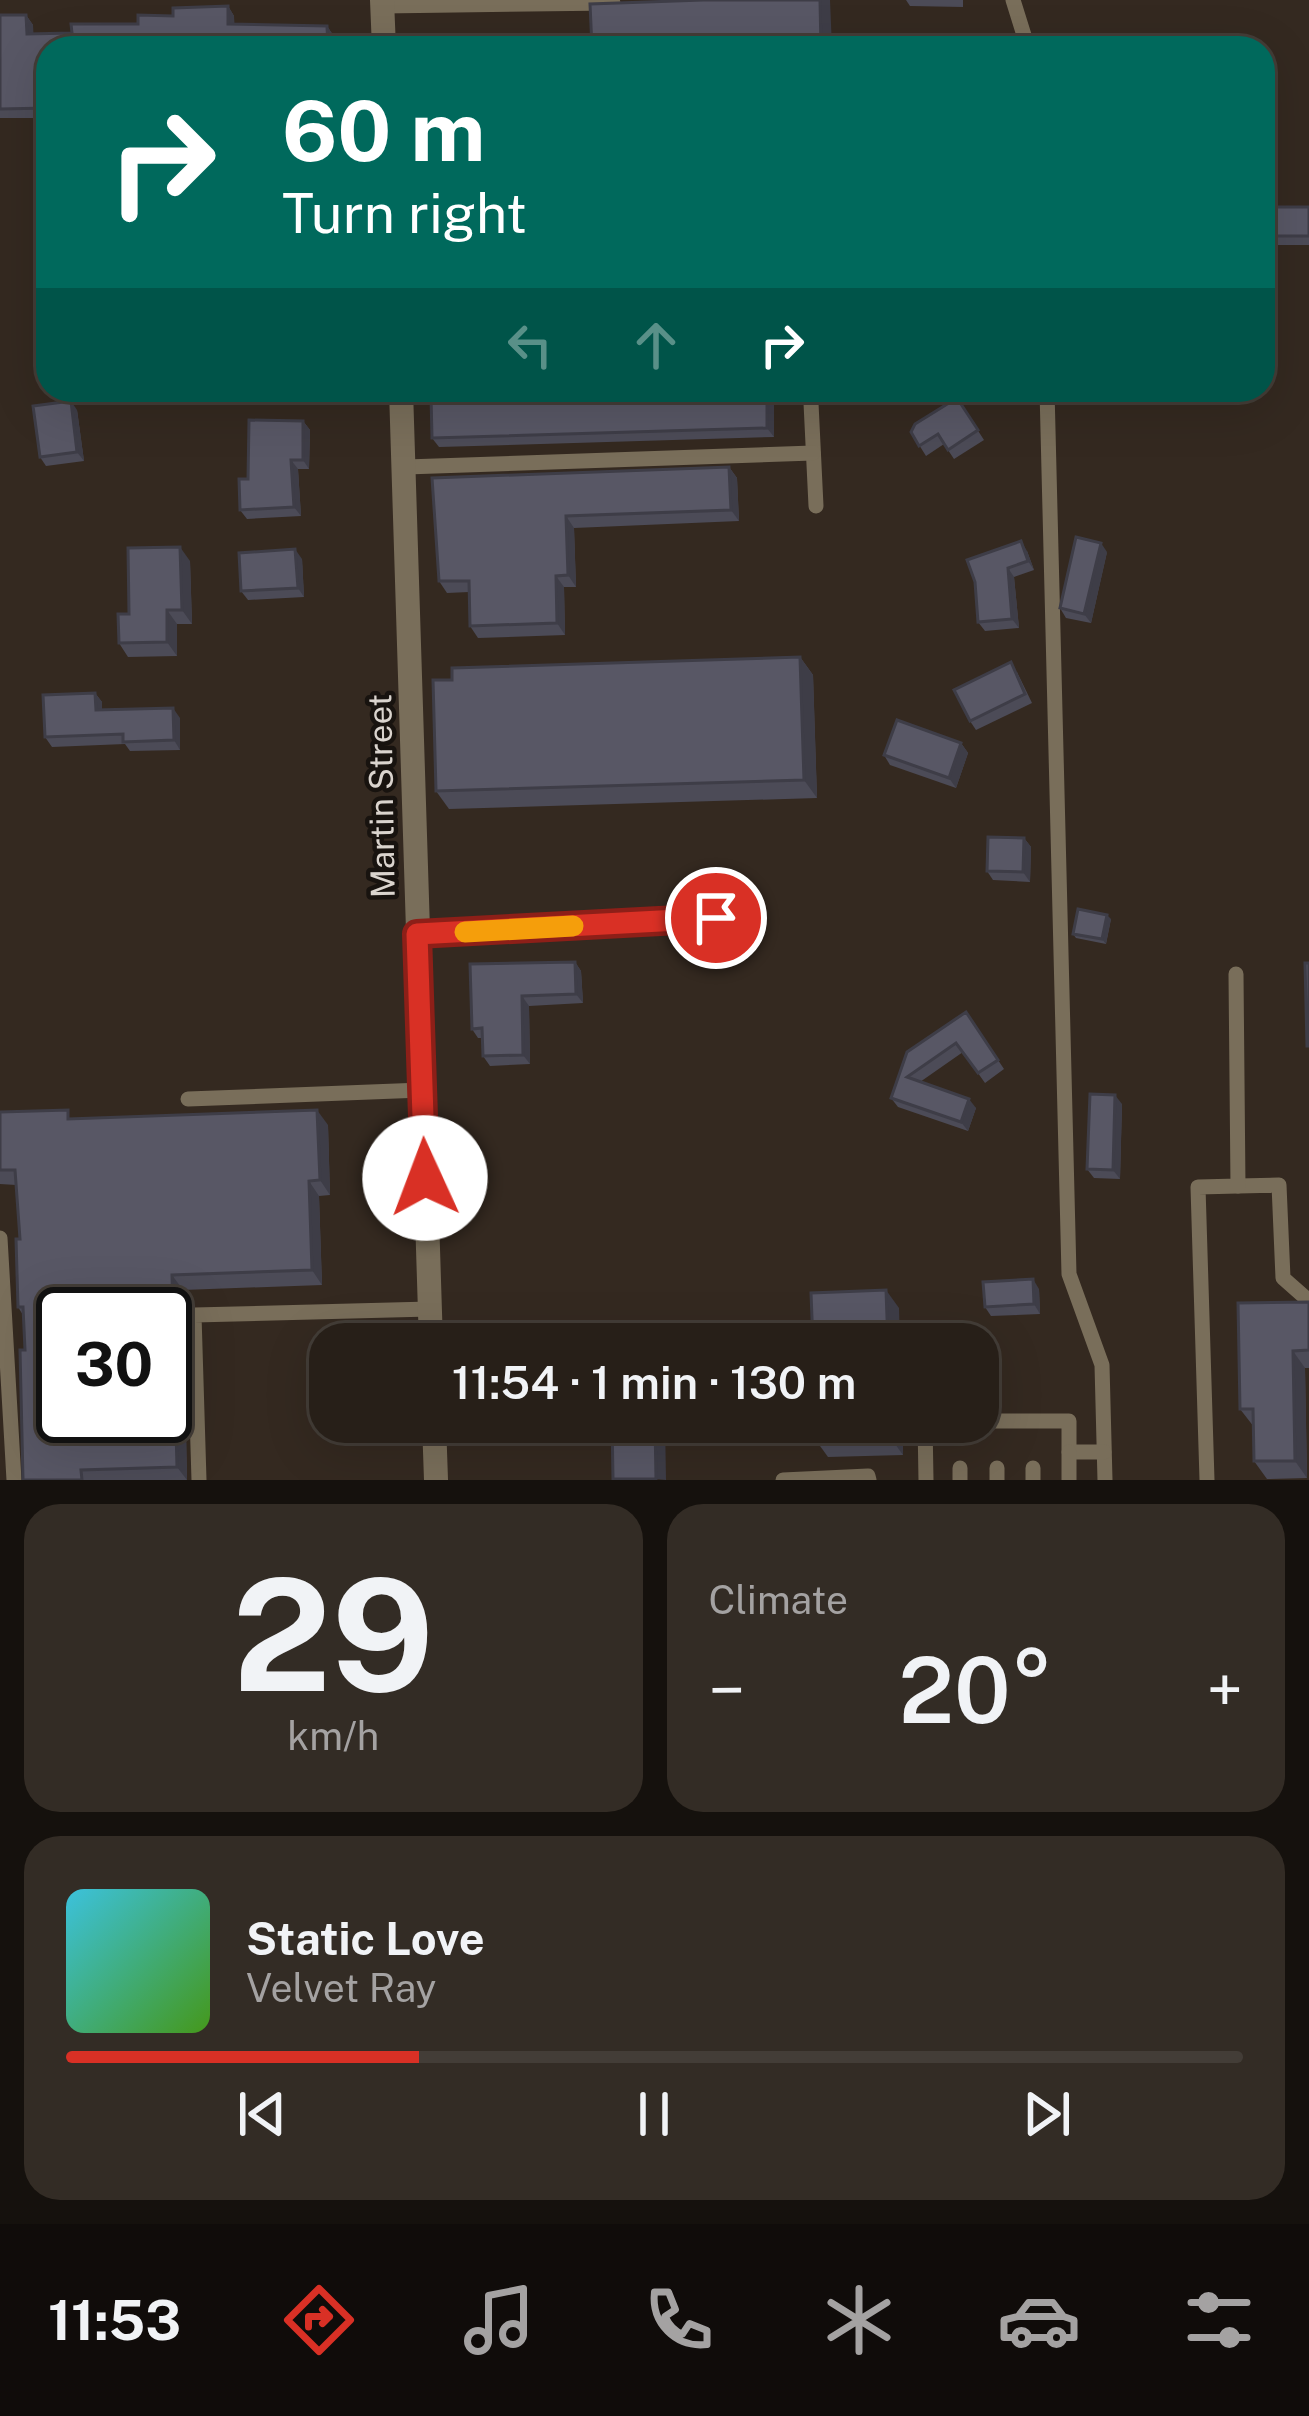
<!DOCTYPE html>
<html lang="en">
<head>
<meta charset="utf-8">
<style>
  body { margin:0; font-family:"Public Sans",sans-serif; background:#332c25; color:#f1f3f6; height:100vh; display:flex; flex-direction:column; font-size:45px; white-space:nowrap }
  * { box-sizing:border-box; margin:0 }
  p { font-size:39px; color:#a4a2a2 }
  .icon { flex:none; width:66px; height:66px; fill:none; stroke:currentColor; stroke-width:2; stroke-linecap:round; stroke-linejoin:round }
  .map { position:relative; height:1480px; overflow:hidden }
  .panel { display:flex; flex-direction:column; gap:24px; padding:24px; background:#15110d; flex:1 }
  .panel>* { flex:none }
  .guide { position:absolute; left:36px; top:36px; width:1239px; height:366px; border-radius:36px; box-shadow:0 12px 48px #0002,0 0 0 3px #433d37; background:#00695c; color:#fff; overflow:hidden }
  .speed { position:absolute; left:36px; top:1287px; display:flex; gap:24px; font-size:60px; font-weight:700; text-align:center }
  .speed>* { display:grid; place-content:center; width:156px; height:156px; border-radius:50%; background:#271f18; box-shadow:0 12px 48px #0002,0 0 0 3px #433d37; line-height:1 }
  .speed .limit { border:6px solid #111; border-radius:18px; background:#fff; color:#111 }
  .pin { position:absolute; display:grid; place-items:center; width:102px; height:102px; color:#fff; margin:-51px; border:6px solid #fff; border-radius:50%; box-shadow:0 3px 12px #0007 }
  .me { position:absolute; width:132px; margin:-66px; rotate:358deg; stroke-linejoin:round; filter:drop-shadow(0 0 9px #0008) }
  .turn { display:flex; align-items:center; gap:42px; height:252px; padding:0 48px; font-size:54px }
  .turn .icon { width:156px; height:156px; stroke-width:2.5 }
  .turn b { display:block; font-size:84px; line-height:102px }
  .lanes { display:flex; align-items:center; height:114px; padding:0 48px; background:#0003; justify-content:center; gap:60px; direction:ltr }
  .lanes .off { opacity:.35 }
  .big { font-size:90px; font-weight:600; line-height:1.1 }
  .panel .widget { flex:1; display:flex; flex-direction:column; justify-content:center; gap:18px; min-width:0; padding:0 42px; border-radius:36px; background:#332c25 }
  .panel .dial { align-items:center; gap:0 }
  .dial b { font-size:156px; line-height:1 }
  .song { display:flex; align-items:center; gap:36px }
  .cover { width:144px; height:144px; border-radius:18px; background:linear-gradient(135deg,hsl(190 70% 55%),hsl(100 70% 35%)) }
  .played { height:12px; border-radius:6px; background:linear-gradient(90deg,#d93025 30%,#433d37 30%) }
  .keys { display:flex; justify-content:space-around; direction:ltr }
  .heat { display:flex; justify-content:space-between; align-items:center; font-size:66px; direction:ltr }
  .panel .tiles { flex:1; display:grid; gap:24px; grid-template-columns:1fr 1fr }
  .widget:last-child { grid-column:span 2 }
  .trip { position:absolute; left:309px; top:1323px; width:690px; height:120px; border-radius:36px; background:#271f18; box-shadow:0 12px 48px #0002,0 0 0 3px #433d37; font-weight:600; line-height:120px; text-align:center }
  .tab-bar { display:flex; height:192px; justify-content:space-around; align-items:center; background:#100c0a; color:#a4a2a2 }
  .tab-bar .icon { width:84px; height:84px }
  .tab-bar .on { color:#d93025 }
  .tab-bar b { font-size:54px; color:#f1f3f6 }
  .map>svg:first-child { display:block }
</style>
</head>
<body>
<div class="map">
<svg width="1309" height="1480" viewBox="0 0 1309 1480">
  <rect width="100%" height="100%" fill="#342920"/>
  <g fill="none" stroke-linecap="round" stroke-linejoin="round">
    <!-- service -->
    <g stroke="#796e5a" stroke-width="15">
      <polyline points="1013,0 1028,48"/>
      <polyline points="382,6 613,3"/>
      <polyline points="1047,390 1069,1274 1102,1365 1105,1480"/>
      <polyline points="811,403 816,506"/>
      <polyline points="406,467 813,453"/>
      <polyline points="417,934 716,918"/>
      <polyline points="188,1099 422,1090"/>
      <polyline points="1238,1186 1279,1185 1283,1278 1309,1301"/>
      <polyline points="0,1238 14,1480"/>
      <polyline points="978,1421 1069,1421 1069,1452 1104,1452"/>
      <polyline points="925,1422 926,1480"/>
      <polyline points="434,1427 544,1422"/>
      <polyline points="961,1437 961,1422"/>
      <polyline points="1069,1452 1069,1480"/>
      <polyline points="997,1468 997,1480"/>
      <polyline points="1033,1468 1033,1480"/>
      <polyline points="199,1480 194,1315 430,1309"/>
      <polyline points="783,1480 868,1476 869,1480"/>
      <polyline points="960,1480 960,1468"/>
      <polyline points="1207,1480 1198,1187 1238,1186 1236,974"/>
    </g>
    <!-- minor -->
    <g stroke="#796e5a" stroke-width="24">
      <polyline points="382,0 384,48"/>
      <polyline points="401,390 431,1344"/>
      <polyline points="434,1422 436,1480"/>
    </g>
  </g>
  <!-- wall -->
  <g fill="#4c4b57">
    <polygon points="906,0 963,0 963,7 910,6"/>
    <polygon points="228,6 234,16 234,24 327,26 333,35 48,48 48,118 0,118 0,15 26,15 33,25 33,33 72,33 138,24"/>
    <rect x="1263" y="207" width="46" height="38"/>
    <polygon points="647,390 770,390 774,396 774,437 439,447 432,438"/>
    <polygon points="957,398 984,440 954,459 944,444 926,456 911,432"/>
    <polygon points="77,410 84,461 46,466 40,457"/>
    <polygon points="303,421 310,430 309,469 298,469 301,516 247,519 240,510"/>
    <polygon points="729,467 737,478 739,521 574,528 576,587 564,587 565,635 478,638 470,626 469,592 447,593 439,581 432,478"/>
    <polygon points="1027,551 1034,570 1014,577 1019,628 985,631 978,622 975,582"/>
    <polygon points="1107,552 1091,623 1066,618 1060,608"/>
    <polygon points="302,559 304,597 248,600 241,591"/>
    <polygon points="190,561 192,624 177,624 177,656 128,657 119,643 129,614"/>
    <polygon points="800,657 813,675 817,798 449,809 436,791"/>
    <polygon points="1017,672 1032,703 976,730 970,721"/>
    <polygon points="95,693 102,702 102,710 180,718 180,750 130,751 125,744 52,747 45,737"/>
    <polygon points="961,743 968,753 956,788 890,765 884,755"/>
    <polygon points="1024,838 1031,847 1030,882 993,880 987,871"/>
    <polygon points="1111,919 1106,944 1076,938 1073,934"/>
    <polygon points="575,962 581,971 583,1003 529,1006 530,1064 490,1066 483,1056 482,1038 478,1038 472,1029"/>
    <polygon points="966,1012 1004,1069 985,1083 963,1052 920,1082 976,1108 968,1131 898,1107 891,1098 907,1052"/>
    <polygon points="1122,1104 1120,1179 1094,1178 1087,1169"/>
    <polygon points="0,1112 74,1119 328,1125 330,1195 319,1196 322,1285 183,1290 187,1480 23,1480 25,1350 23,1315 18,1307 20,1239 16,1185 0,1184"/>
    <polygon points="1039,1289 1040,1314 991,1316 985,1307"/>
    <polygon points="1309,1302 1309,1368 1305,1368 1307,1478 1267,1479 1254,1461 1254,1427 1240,1409"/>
    <polygon points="815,1422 902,1422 903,1455 828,1457 815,1439"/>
  </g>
  <!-- shaded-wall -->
  <g fill="#3e3d47">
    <polygon points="820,0 830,0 832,48 821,48"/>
    <polygon points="228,6 234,16 235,33 228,24"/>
    <polygon points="26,15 33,25 34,43 27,34"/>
    <polygon points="327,26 333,35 334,48 328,48"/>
    <polygon points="767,390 770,390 774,396 774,437 767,428"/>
    <polygon points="71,401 77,410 84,461 77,452"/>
    <polygon points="303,421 310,430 309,469 303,460"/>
    <polygon points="291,460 298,469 301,516 294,507"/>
    <polygon points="729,467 737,478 739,521 731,510"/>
    <polygon points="566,516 574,528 576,587 568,575"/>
    <polygon points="1021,541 1027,551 1034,570 1028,561"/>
    <polygon points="1101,543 1107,552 1091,623 1084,614"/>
    <polygon points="180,547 190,561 192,624 182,610"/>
    <polygon points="295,549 302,559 304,597 298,588"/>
    <polygon points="1008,568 1014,577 1019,628 1012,619"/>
    <polygon points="556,576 564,587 565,635 557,623"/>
    <polygon points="167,610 177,624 177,656 167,642"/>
    <polygon points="800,657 813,675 817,798 804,780"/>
    <polygon points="95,693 102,702 102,720 96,710"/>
    <polygon points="173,708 180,718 180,750 174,740"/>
    <polygon points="961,743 968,753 956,788 949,778"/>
    <polygon points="1024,838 1031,847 1030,882 1023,872"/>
    <polygon points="1107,915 1111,919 1106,944 1102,939"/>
    <polygon points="575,962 581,971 583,1003 576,994"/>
    <polygon points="522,996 529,1006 530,1064 523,1055"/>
    <polygon points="1115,1095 1122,1104 1120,1179 1113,1170"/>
    <polygon points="969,1099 976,1108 968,1131 961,1122"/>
    <polygon points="317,1110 328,1125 330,1195 320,1180"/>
    <polygon points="309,1181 319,1196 322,1285 312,1270"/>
    <polygon points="172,1275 183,1290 187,1480 177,1467"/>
    <polygon points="1033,1279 1039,1289 1040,1314 1034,1304"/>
    <polygon points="886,1290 899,1308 900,1344 888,1344"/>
    <polygon points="1293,1351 1305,1368 1307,1478 1295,1461"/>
    <polygon points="655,1422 665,1422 666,1480 656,1479"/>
    <polygon points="890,1422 902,1422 903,1455 890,1437"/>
  </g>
  <!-- building -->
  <g fill="#585765" stroke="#3e3d47" stroke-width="3" fill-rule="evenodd">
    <polygon points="703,0 820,0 821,48 592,48 590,4"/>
    <polygon points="228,6 228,24 327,26 328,48 48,48 48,108 0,109 0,15 26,15 27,34 72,33 71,24 138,24 138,15 173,16 173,8"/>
    <polygon points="883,40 917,42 917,48 883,48"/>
    <rect x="1263" y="207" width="46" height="29"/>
    <polygon points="647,390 767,390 767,428 432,438 431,396"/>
    <polygon points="957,398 978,430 948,450 938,434 919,446 911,432 915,424"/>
    <polygon points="71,401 77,452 40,457 33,406"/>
    <polygon points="249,420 303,421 303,460 291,460 294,507 240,510 239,479 248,479"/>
    <polygon points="729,467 731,510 566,516 568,575 556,576 557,623 470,626 469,581 439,581 432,478"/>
    <polygon points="1076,537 1101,543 1084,614 1060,608"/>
    <polygon points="1021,541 1028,561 1008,568 1012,619 978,622 975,582 967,560"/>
    <polygon points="180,547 182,610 167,610 167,642 119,643 118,614 129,614 128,548"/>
    <polygon points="295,549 298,588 241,591 239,553"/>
    <polygon points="800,657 804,780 436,791 433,680 452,680 452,668"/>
    <polygon points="1011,662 1025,694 970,721 954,690"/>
    <polygon points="95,693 96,710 173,708 174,740 123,742 123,734 45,737 43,695"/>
    <polygon points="897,720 961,743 949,778 884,755"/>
    <polygon points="988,837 1024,838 1023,872 987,871"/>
    <polygon points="1078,909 1107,915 1102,939 1073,934"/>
    <polygon points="575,962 576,994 522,996 523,1055 483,1056 482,1028 472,1029 470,964"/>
    <polygon points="1305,963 1309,963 1309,1046 1307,1046"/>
    <polygon points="966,1012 998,1060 978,1073 956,1043 907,1077 969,1099 961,1122 891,1098 907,1052"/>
    <polygon points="1090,1094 1115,1095 1113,1170 1087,1169"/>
    <path d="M68 1110V1119L317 1110 320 1180 309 1181 312 1270 172 1275 177 1467 81 1470 82 1480H23L20 1350H25L23 1307H18L16 1239H20L15 1170H0V1112ZM63 1314H165V1416H63Z"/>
    <polygon points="1033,1279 1034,1304 985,1307 983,1282"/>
    <polygon points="886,1290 888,1344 813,1344 811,1293"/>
    <polygon points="1309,1302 1309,1350 1293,1351 1295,1461 1254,1461 1253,1409 1240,1409 1238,1303"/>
    <polygon points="654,1342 654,1344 611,1344 611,1343"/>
    <polygon points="612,1422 655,1422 656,1479 613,1479"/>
    <polygon points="815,1422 890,1422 890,1437 815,1439"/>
  </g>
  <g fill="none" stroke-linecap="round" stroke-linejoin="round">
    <!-- route casing -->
    <g stroke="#8d1f18" stroke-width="30">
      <polyline id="route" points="425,1178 417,934 716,918"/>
    </g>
    <!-- route -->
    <use href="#route" stroke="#d93025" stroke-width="21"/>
    <!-- slow -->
    <polyline stroke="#f59e0b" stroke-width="21" points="465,932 573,926"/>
  </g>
  <g text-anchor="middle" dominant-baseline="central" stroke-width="9" stroke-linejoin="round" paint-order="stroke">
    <!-- street labels -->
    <g font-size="33" fill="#dad4ce" stroke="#18130f">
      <text transform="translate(381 796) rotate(-91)">Martin Street</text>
    </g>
  </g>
</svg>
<div class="speed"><div class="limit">30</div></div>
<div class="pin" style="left:716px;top:918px;background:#d93025"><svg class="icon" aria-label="arrive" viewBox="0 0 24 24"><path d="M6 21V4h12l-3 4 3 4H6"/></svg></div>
<svg class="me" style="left:425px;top:1178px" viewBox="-20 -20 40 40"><circle r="19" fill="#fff"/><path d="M0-13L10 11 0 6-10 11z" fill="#d93025"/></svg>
<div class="trip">11:54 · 1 min · 130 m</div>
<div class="guide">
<div class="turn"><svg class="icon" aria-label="right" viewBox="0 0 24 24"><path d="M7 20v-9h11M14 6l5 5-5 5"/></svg><div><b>60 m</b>Turn right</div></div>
<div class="lanes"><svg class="icon off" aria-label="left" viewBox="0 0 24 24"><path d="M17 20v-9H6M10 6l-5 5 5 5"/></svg><svg class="icon off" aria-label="ahead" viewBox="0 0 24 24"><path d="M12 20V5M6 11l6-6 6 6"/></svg><svg class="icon" aria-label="right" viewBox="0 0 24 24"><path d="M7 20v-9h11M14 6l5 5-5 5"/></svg></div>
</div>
</div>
<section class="panel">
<div class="tiles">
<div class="widget dial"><b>29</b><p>km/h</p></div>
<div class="widget"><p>Climate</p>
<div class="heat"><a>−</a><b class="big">20°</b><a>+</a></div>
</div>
<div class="widget">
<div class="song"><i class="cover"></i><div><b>Static Love</b><p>Velvet Ray</p></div></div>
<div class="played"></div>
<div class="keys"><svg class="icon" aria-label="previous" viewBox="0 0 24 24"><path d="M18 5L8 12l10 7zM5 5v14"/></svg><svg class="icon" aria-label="pause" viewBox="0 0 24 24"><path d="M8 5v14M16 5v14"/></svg><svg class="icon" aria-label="next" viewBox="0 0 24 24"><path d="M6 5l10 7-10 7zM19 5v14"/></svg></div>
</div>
</div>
</section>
<nav class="tab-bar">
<b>11:53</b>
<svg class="icon on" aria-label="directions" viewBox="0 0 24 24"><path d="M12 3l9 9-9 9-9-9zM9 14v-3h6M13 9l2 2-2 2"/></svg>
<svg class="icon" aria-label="music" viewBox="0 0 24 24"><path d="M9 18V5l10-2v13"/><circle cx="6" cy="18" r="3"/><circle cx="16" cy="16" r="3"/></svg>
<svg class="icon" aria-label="phone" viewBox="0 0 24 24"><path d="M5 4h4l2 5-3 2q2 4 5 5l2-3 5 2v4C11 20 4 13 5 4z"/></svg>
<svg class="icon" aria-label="climate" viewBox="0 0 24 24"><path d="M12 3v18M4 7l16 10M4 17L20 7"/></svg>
<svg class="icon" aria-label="car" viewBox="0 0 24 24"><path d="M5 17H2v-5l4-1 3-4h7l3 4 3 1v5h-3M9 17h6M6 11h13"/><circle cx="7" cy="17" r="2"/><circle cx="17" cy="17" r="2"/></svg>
<svg class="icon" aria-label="filters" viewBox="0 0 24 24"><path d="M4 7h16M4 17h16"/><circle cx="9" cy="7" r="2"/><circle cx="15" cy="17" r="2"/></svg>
</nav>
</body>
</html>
